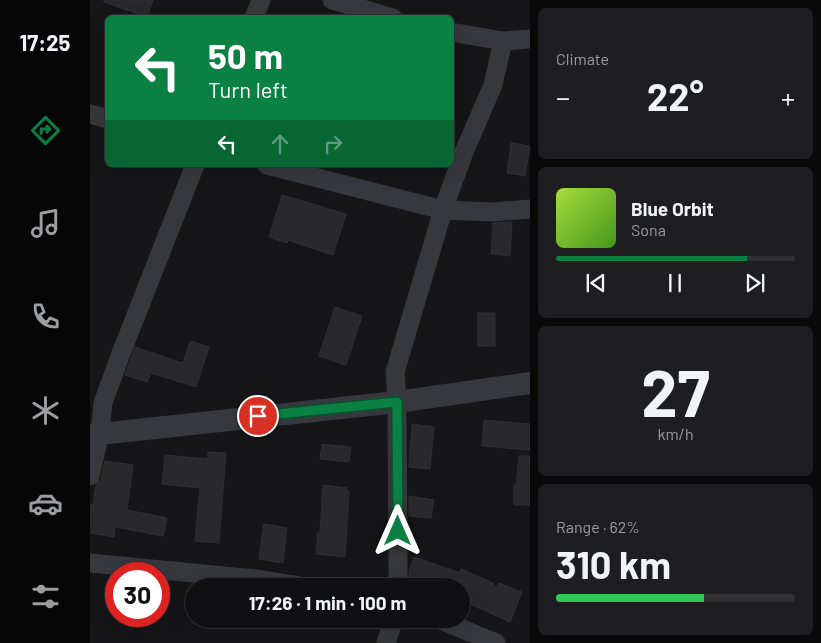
<!DOCTYPE html>
<html lang="en">
<head>
<meta charset="utf-8">
<style>
  body { margin:0; font-family:Barlow,sans-serif; background:#1e1e20; color:#f1f3f6; height:100vh; display:flex; flex-direction:column; font-size:19px; white-space:nowrap }
  * { box-sizing:border-box; margin:0 }
  p { font-size:16px; color:#9c9d9f }
  .icon { flex:none; width:28px; height:28px; fill:none; stroke:currentColor; stroke-width:2; stroke-linecap:round; stroke-linejoin:round }
  .map { position:relative; flex:1; overflow:hidden }
  .panel { display:flex; flex-direction:column; gap:8px; padding:8px; background:#09090a; width:291px }
  .panel>* { flex:none }
  .top-card { position:absolute; left:15px; top:15px; width:349px; height:152px; border-radius:8px; box-shadow:0 5px 20px #0002,0 0 0 1px #303032; background:#0b8043; color:#fff; overflow:hidden }
  .speed { position:absolute; left:15px; top:562px; display:flex; gap:10px; font-size:25px; font-weight:700; text-align:center }
  .speed>* { display:grid; place-content:center; width:65px; height:65px; border-radius:50%; background:#101012; box-shadow:0 5px 20px #0002,0 0 0 1px #303032; line-height:1 }
  .speed .limit { border:8px solid #d22; background:#fff; color:#111 }
  .pin { position:absolute; display:grid; place-items:center; width:42px; height:42px; color:#fff; margin:-21px; border:2px solid #fff; border-radius:50%; box-shadow:0 1px 5px #0007 }
  .me { position:absolute; width:55px; margin:-28px; rotate:0deg; stroke-linejoin:round; filter:drop-shadow(0 0 4px #0008) }
  .turn { display:flex; align-items:center; gap:18px; height:105px; padding:0 20px; font-size:22px }
  .turn .icon { width:65px; height:65px; stroke-width:2.5 }
  .turn b { display:block; font-size:35px; line-height:42px }
  .lanes { display:flex; align-items:center; height:48px; padding:0 20px; background:#0003; justify-content:center; gap:25px; direction:ltr }
  .lanes .off { opacity:.35 }
  .big { font-size:38px; font-weight:700; line-height:1.1 }
  .panel .widget { flex:1; display:flex; flex-direction:column; justify-content:center; gap:8px; min-width:0; padding:0 18px; border-radius:8px; background:#1e1e20 }
  .panel .dial { align-items:center; gap:0 }
  .dial b { font-size:65px; line-height:1 }
  .song { display:flex; align-items:center; gap:15px }
  .cover { width:60px; height:60px; border-radius:8px; background:linear-gradient(135deg,hsl(80 70% 55%),hsl(100 70% 35%)) }
  .played { height:5px; border-radius:2px; background:linear-gradient(90deg,#0b8043 80%,#303032 80%) }
  .keys { display:flex; justify-content:space-around; direction:ltr }
  .heat { display:flex; justify-content:space-between; align-items:center; font-size:28px; direction:ltr }
  .charge { height:8px; border-radius:4px; background:linear-gradient(90deg,#34c759 62%,#303032 0) }
  .trip { position:absolute; left:95px; top:578px; width:285px; height:50px; border-radius:25px; background:#101012; box-shadow:0 5px 20px #0002,0 0 0 1px #303032; font-weight:700; line-height:50px; text-align:center }
  main { display:flex; flex:1; min-height:0 }
  .menu { display:flex; flex-direction:column; width:90px; justify-content:space-around; align-items:center; background:#060607; color:#9c9d9f }
  .menu .icon { width:35px; height:35px }
  .menu .current { color:#0b8043 }
  .menu b { font-size:22px; color:#f1f3f6 }
  .map>svg:first-child { display:block }
</style>
</head>
<body>
<main>
<nav class="menu">
<b>17:25</b>
<svg class="icon current" aria-label="directions" viewBox="0 0 24 24"><path d="M12 3l9 9-9 9-9-9zM9 14v-3h6M13 9l2 2-2 2"/></svg>
<svg class="icon" aria-label="music" viewBox="0 0 24 24"><path d="M9 18V5l10-2v13"/><circle cx="6" cy="18" r="3"/><circle cx="16" cy="16" r="3"/></svg>
<svg class="icon" aria-label="phone" viewBox="0 0 24 24"><path d="M5 4h4l2 5-3 2q2 4 5 5l2-3 5 2v4C11 20 4 13 5 4z"/></svg>
<svg class="icon" aria-label="climate" viewBox="0 0 24 24"><path d="M12 3v18M4 7l16 10M4 17L20 7"/></svg>
<svg class="icon" aria-label="car" viewBox="0 0 24 24"><path d="M5 17H2v-5l4-1 3-4h7l3 4 3 1v5h-3M9 17h6M6 11h13"/><circle cx="7" cy="17" r="2"/><circle cx="17" cy="17" r="2"/></svg>
<svg class="icon" aria-label="filters" viewBox="0 0 24 24"><path d="M4 7h16M4 17h16"/><circle cx="9" cy="7" r="2"/><circle cx="15" cy="17" r="2"/></svg>
</nav>
<div class="map">
<svg width="440" height="643" viewBox="0 0 440 643">
  <rect width="100%" height="100%" fill="#161618"/>
  <!-- building -->
  <g fill="#29292c" stroke="#303034">
    <polygon points="14,0 63,0 57,17 14,2"/>
    <polygon points="421,143 440,146 435,176 417,173"/>
    <polygon points="192,195 256,214 243,255 198,240 197,243 179,237"/>
    <polygon points="422,222 420,256 401,254 403,223"/>
    <polygon points="245,307 272,316 256,365 229,356"/>
    <rect x="388" y="313" width="17" height="33"/>
    <polygon points="100,341 119,347 106,387 61,373 57,382 35,375 45,347 93,363"/>
    <polygon points="394,420 440,424 440,450 392,446"/>
    <polygon points="322,424 344,427 340,469 319,467"/>
    <polygon points="232,444 261,447 259,462 230,459"/>
    <polygon points="118,452 136,453 129,543 105,541 110,488 72,484 75,455 118,459"/>
    <polygon points="429,456 440,456 440,505 424,505 424,484 426,485"/>
    <polygon points="15,461 43,465 37,510 77,518 73,536 25,527 24,537 0,533 0,504 3,505 6,485 11,479"/>
    <polygon points="233,485 257,488 257,491 259,491 255,557 226,554 228,532 230,532"/>
    <polygon points="319,496 344,500 341,518 319,516"/>
    <polygon points="174,524 197,528 193,563 169,559"/>
    <polygon points="324,557 371,573 371,569 403,583 403,585 407,587 409,583 432,592 420,622 371,600 371,586 347,586 319,577 319,571"/>
  </g>
  <g fill="none" stroke-linecap="round" stroke-linejoin="round">
    <!-- minor -->
    <g stroke="#37383d" stroke-width="19">
      <polyline points="242,0 303,18"/>
      <polyline points="164,18 171,0"/>
      <polyline points="361,32 413,41 440,39"/>
      <polyline points="0,114 18,119"/>
      <polyline points="177,165 353,210 402,212 440,209"/>
      <polyline points="0,476 10,433 13,403 30,356 105,165"/>
      <polyline points="0,563 166,579 209,586"/>
      <polyline points="308,586 307,402 305,372 353,210 374,152 403,85 413,41"/>
      <polyline points="348,619 406,643"/>
      <polyline points="296,643 304,619"/>
    </g>
    <!-- tertiary -->
    <polyline stroke="#37383d" stroke-width="22" points="0,435 307,402 440,383"/>
  </g>
  <g fill="none" stroke-linecap="round" stroke-linejoin="round">
    <!-- route casing -->
    <g stroke="#07532c" stroke-width="12">
      <polyline id="route" points="168,416 307,402 308,531"/>
    </g>
    <!-- route -->
    <use href="#route" stroke="#0b8043" stroke-width="9"/>
  </g>
</svg>
<div class="speed"><div class="limit">30</div></div>
<div class="pin" style="left:168px;top:416px;background:#d93025"><svg class="icon" aria-label="arrive" viewBox="0 0 24 24"><path d="M6 21V4h12l-3 4 3 4H6"/></svg></div>
<svg class="me" style="left:308px;top:531px" viewBox="-20 -20 40 40"><path d="M0-17L14 15 0 8-14 15z" fill="#0b8043" stroke="#fff" stroke-width="4"/></svg>
<div class="trip">17:26 · 1 min · 100 m</div>
<div class="top-card">
<div class="turn"><svg class="icon" aria-label="left" viewBox="0 0 24 24"><path d="M17 20v-9H6M10 6l-5 5 5 5"/></svg><div><b>50 m</b>Turn left</div></div>
<div class="lanes"><svg class="icon" aria-label="left" viewBox="0 0 24 24"><path d="M17 20v-9H6M10 6l-5 5 5 5"/></svg><svg class="icon off" aria-label="ahead" viewBox="0 0 24 24"><path d="M12 20V5M6 11l6-6 6 6"/></svg><svg class="icon off" aria-label="right" viewBox="0 0 24 24"><path d="M7 20v-9h11M14 6l5 5-5 5"/></svg></div>
</div>
</div>
<section class="panel">
<div class="widget"><p>Climate</p>
<div class="heat"><a>−</a><b class="big">22°</b><a>+</a></div>
</div>
<div class="widget">
<div class="song"><i class="cover"></i><div><b>Blue Orbit</b><p>Sona</p></div></div>
<div class="played"></div>
<div class="keys"><svg class="icon" aria-label="previous" viewBox="0 0 24 24"><path d="M18 5L8 12l10 7zM5 5v14"/></svg><svg class="icon" aria-label="pause" viewBox="0 0 24 24"><path d="M8 5v14M16 5v14"/></svg><svg class="icon" aria-label="next" viewBox="0 0 24 24"><path d="M6 5l10 7-10 7zM19 5v14"/></svg></div>
</div>
<div class="widget dial"><b>27</b><p>km/h</p></div>
<div class="widget"><p>Range · 62%</p><b class="big">310 km</b><div class="charge"></div></div>
</section>
</main>
</body>
</html>
